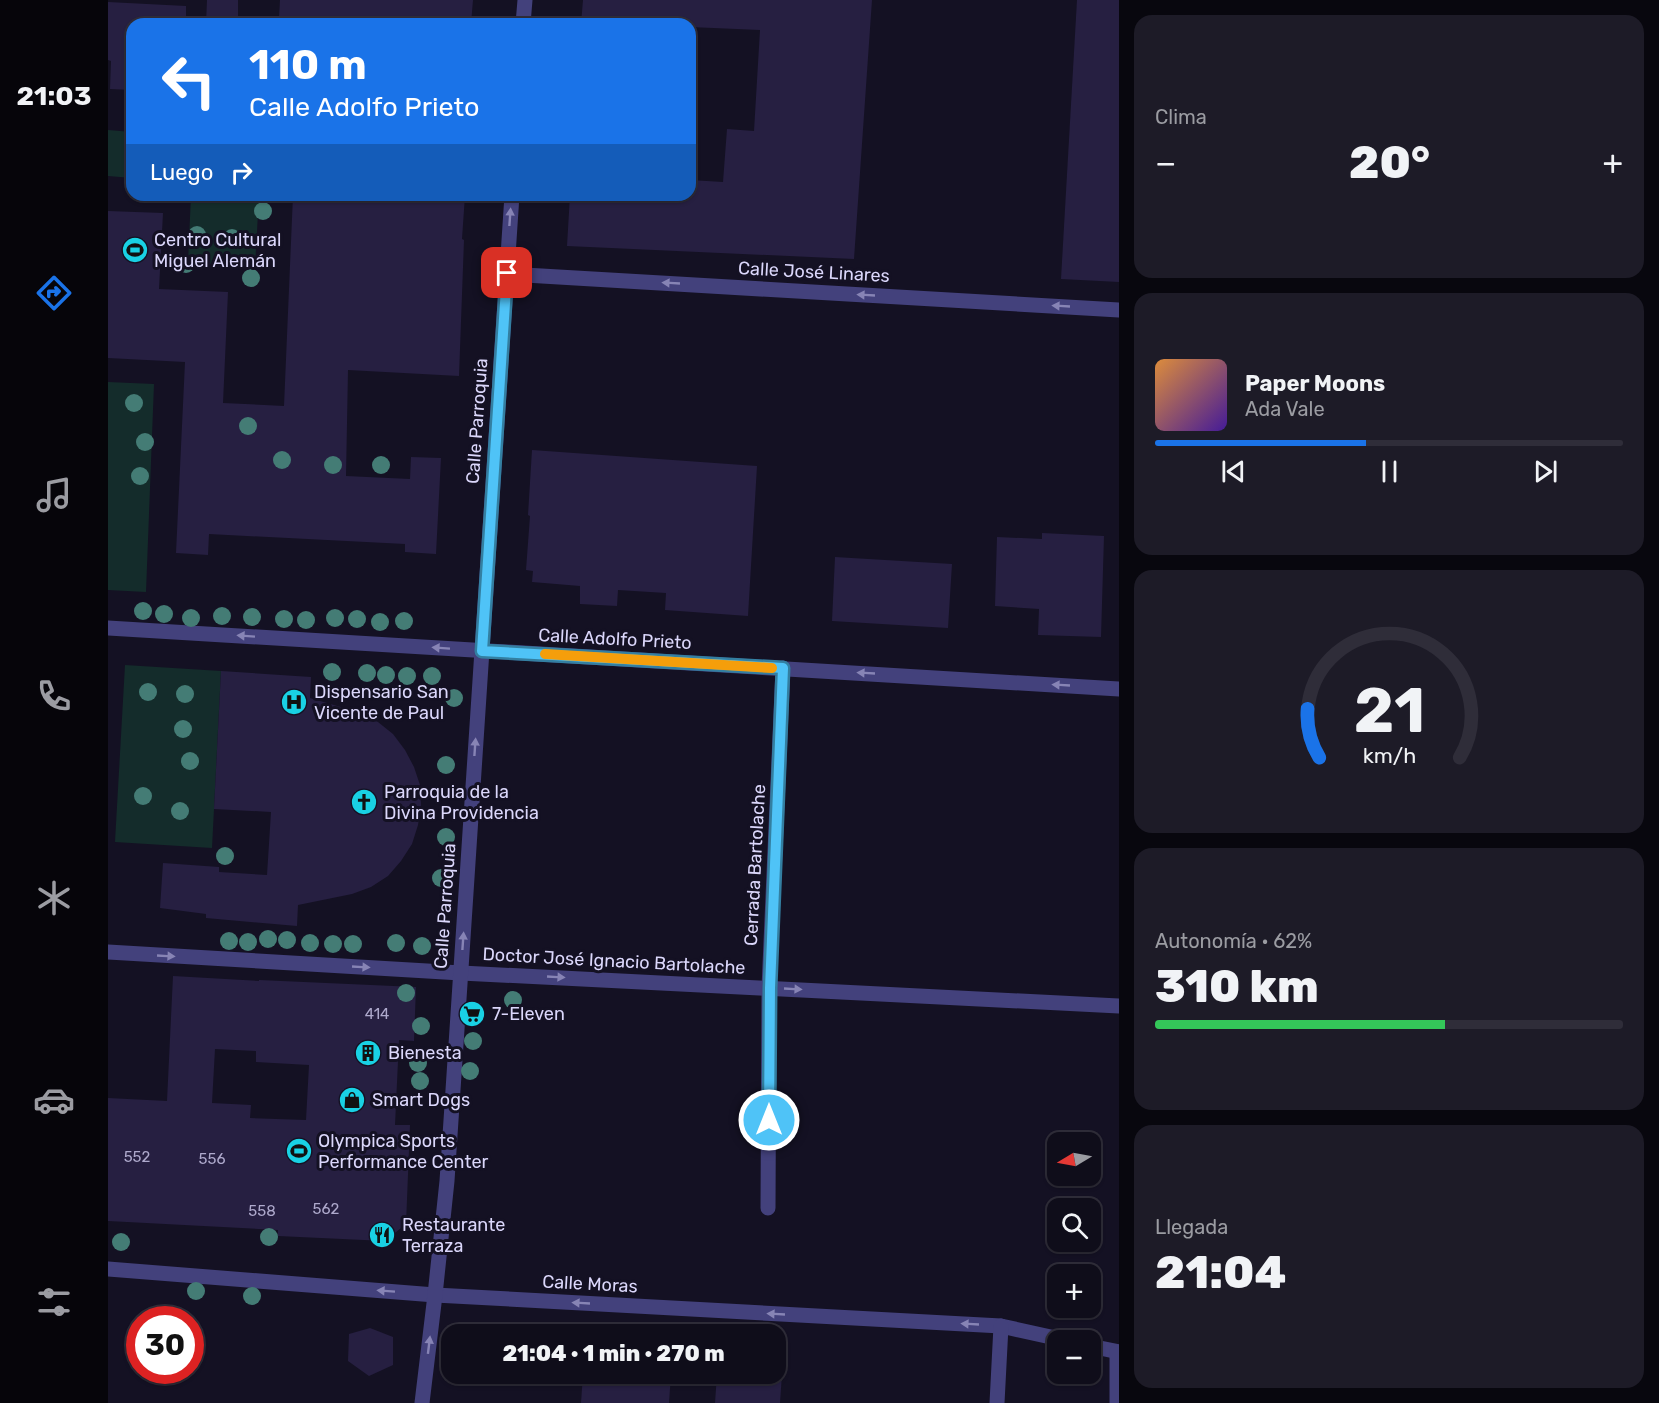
<!DOCTYPE html>
<html lang="es">
<head>
<meta charset="utf-8">
<style>
  body { margin:0; font-family:Rubik,sans-serif; background:#1d1b27; color:#f1f3f6; height:100vh; display:flex; flex-direction:column; font-size:22px; white-space:nowrap }
  * { box-sizing:border-box; margin:0 }
  p { font-size:20px; color:#9b9ca2 }
  .icon { flex:none; width:33px; height:33px; fill:none; stroke:currentColor; stroke-width:2; stroke-linecap:round; stroke-linejoin:round }
  .map { position:relative; flex:1; overflow:hidden }
  .panel { display:flex; flex-direction:column; gap:15px; padding:15px; background:#08070e; width:540px }
  .panel>* { flex:none }
  .guide { position:absolute; left:18px; top:18px; width:570px; height:183px; border-radius:18px; box-shadow:0 2px 4px #0004,0 0 0 2px #2f2d39; background:#1a73e8; color:#fff; overflow:hidden }
  .needle { width:39px; rotate:260deg }
  .tools { position:absolute; left:939px; top:1132px; display:grid; gap:12px }
  .tools a { display:grid; place-items:center; width:54px; height:54px; border-radius:12px; background:#0f0d1a; box-shadow:0 2px 4px #0004,0 0 0 2px #2f2d39; font-size:30px }
  .speed { position:absolute; left:18px; top:1306px; display:flex; gap:12px; font-size:30px; font-weight:700; text-align:center }
  .speed>* { display:grid; place-content:center; width:78px; height:78px; border-radius:50%; background:#0f0d1a; box-shadow:0 2px 4px #0004,0 0 0 2px #2f2d39; line-height:1 }
  .speed .limit { border:9px solid #d22; background:#fff; color:#111 }
  .pin { position:absolute; display:grid; place-items:center; width:51px; height:51px; color:#fff; margin:-26px; border-radius:12px; box-shadow:0 3px 9px #0006 }
  .me { position:absolute; width:66px; margin:-33px; rotate:0deg; stroke-linejoin:round; filter:drop-shadow(0 0 4px #0008) }
  .turn { display:flex; align-items:center; gap:21px; height:126px; padding:0 24px; font-size:27px }
  .turn .icon { width:78px; height:78px; stroke-width:2.5 }
  .turn b { display:block; font-size:42px; line-height:51px }
  .then { display:flex; align-items:center; height:57px; padding:0 24px; background:#0003; gap:12px; font-size:22px }
  .big { font-size:45px; font-weight:800; line-height:1.1 }
  .panel .tile { flex:1; display:flex; flex-direction:column; justify-content:center; gap:9px; min-width:0; padding:0 21px; border-radius:18px; background:#1d1b27 }
  .panel .dial { align-items:center; gap:0 }
  .dial svg { height:156px; overflow:visible; fill:none; stroke:#2f2d39; stroke-width:7; stroke-linecap:round; text-anchor:middle }
  .dial text { fill:#f1f3f6; stroke:none }
  .song { display:flex; align-items:center; gap:18px }
  .cover { width:72px; height:72px; border-radius:9px; background:linear-gradient(135deg,hsl(30 70% 55%),hsl(260 70% 35%)) }
  .played { height:6px; border-radius:3px; background:linear-gradient(90deg,#1a73e8 45%,#2f2d39 45%) }
  .keys { display:flex; justify-content:space-around; direction:ltr }
  .heat { display:flex; justify-content:space-between; align-items:center; font-size:33px; direction:ltr }
  .charge { height:9px; border-radius:4px; background:linear-gradient(90deg,#34c759 62%,#2f2d39 0) }
  .trip { position:absolute; left:333px; top:1324px; width:345px; height:60px; border-radius:18px; background:#0f0d1a; box-shadow:0 2px 4px #0004,0 0 0 2px #2f2d39; font-weight:800; line-height:60px; text-align:center }
  main { display:flex; flex:1; min-height:0 }
  .tabs { display:flex; flex-direction:column; width:108px; justify-content:space-around; align-items:center; background:#06050a; color:#9b9ca2 }
  .tabs .icon { width:42px; height:42px }
  .tabs .active { color:#1a73e8 }
  .tabs b { font-size:27px; color:#f1f3f6 }
  .map>svg:first-child { display:block }
</style>
</head>
<body>
<main>
<nav class="tabs">
<b>21:03</b>
<svg class="icon active" aria-label="directions" viewBox="0 0 24 24"><path d="M12 3l9 9-9 9-9-9zM9 14v-3h6M13 9l2 2-2 2"/></svg>
<svg class="icon" aria-label="music" viewBox="0 0 24 24"><path d="M9 18V5l10-2v13"/><circle cx="6" cy="18" r="3"/><circle cx="16" cy="16" r="3"/></svg>
<svg class="icon" aria-label="phone" viewBox="0 0 24 24"><path d="M5 4h4l2 5-3 2q2 4 5 5l2-3 5 2v4C11 20 4 13 5 4z"/></svg>
<svg class="icon" aria-label="climate" viewBox="0 0 24 24"><path d="M12 3v18M4 7l16 10M4 17L20 7"/></svg>
<svg class="icon" aria-label="car" viewBox="0 0 24 24"><path d="M5 17H2v-5l4-1 3-4h7l3 4 3 1v5h-3M9 17h6M6 11h13"/><circle cx="7" cy="17" r="2"/><circle cx="17" cy="17" r="2"/></svg>
<svg class="icon" aria-label="filters" viewBox="0 0 24 24"><path d="M4 7h16M4 17h16"/><circle cx="9" cy="7" r="2"/><circle cx="15" cy="17" r="2"/></svg>
</nav>
<div class="map">
<svg width="1011" height="1403" viewBox="0 0 1011 1403">
  <rect width="100%" height="100%" fill="#141123"/>
  <!-- green -->
  <g fill="#142c2b">
    <polygon points="0,130 24,132 24,178 0,176"/>
    <polygon points="83,195 151,195 147,267 80,263"/>
    <polygon points="0,382 46,384 38,592 0,590"/>
    <polygon points="17,665 113,671 104,848 7,842"/>
  </g>
  <!-- building -->
  <g fill="#261f41" fill-rule="evenodd">
    <polygon points="99,0 130,0 130,24 98,24"/>
    <polygon points="172,0 365,0 363,24 294,24 171,18"/>
    <polygon points="475,0 764,0 746,259 459,246 462,195 582,195 582,180 615,182 619,129 646,131 652,30 582,27 582,24 473,24"/>
    <polygon points="969,0 1011,0 1011,282 953,279"/>
    <polygon points="0,2 78,6 78,24 24,24 24,90 2,89 3,61 0,60"/>
    <polygon points="185,195 357,195 354,239 356,240 351,376 240,370 238,476 302,479 303,457 333,458 328,554 297,552 297,544 101,534 100,555 68,553 77,362 0,358 0,211 55,213 51,289 120,292 115,403 176,406"/>
    <polygon points="424,450 649,466 640,616 557,610 558,593 510,590 509,606 472,604 472,586 424,582 425,571 418,570 422,516 420,515"/>
    <polygon points="934,533 996,536 993,637 930,635 931,609 887,606 889,537 934,539"/>
    <polygon points="727,557 844,564 840,628 724,621"/>
    <polygon points="113,671 203,677 202,698 253,713 270,722 285,734 297,750 306,767 312,785 313,805 310,825 304,844 293,861 280,876 263,887 244,894 190,905 189,926 98,918 98,914 52,908 55,863 111,867 111,872 159,875 163,812 106,809"/>
    <path d="M65 976 151 981V980L308 987 306 1041 291 1040 287 1125H302L298 1224 277 1241 170 1236V1230L0 1221V1098L59 1101ZM107 1049 148 1051V1062L201 1065 198 1120 142 1118 143 1105 104 1103Z"/>
    <polygon points="262,1328 285,1337 285,1365 261,1376 240,1361 241,1334"/>
    <polygon points="479,1328 557,1335 478,1335"/>
    <polygon points="668,1344 676,1345 672,1403 607,1403 609,1374 668,1374"/>
    <polygon points="475,1374 563,1374 561,1403 473,1403"/>
  </g>
  <g fill="none" stroke-linecap="round" stroke-linejoin="round">
    <!-- minor -->
    <g stroke="#43417c" stroke-width="15">
      <polyline points="415,24 417,0"/>
      <polyline points="399,274 1011,310"/>
      <polyline points="0,628 1011,689"/>
      <polyline points="0,952 353,973 1011,1006"/>
      <polyline points="660,1208 661,988 675,668"/>
      <polyline points="0,1269 327,1295 893,1326 961,1341"/>
      <polyline points="982,1346 1011,1352"/>
      <polyline points="314,1403 327,1295 339,1181 404,195"/>
      <polyline points="889,1403 893,1326"/>
      <polyline points="1009,1403 1009,1352"/>
    </g>
  </g>
  <!-- trees -->
  <g fill="#447c75">
    <circle cx="155" cy="211" r="9"/>
    <circle cx="89" cy="235" r="9"/>
    <circle cx="124" cy="238" r="9"/>
    <circle cx="78" cy="264" r="9"/>
    <circle cx="143" cy="278" r="9"/>
    <circle cx="26" cy="403" r="9"/>
    <circle cx="140" cy="426" r="9"/>
    <circle cx="37" cy="442" r="9"/>
    <circle cx="174" cy="460" r="9"/>
    <circle cx="225" cy="465" r="9"/>
    <circle cx="273" cy="465" r="9"/>
    <circle cx="32" cy="476" r="9"/>
    <circle cx="35" cy="611" r="9"/>
    <circle cx="56" cy="614" r="9"/>
    <circle cx="114" cy="616" r="9"/>
    <circle cx="144" cy="617" r="9"/>
    <circle cx="83" cy="618" r="9"/>
    <circle cx="227" cy="618" r="9"/>
    <circle cx="176" cy="619" r="9"/>
    <circle cx="249" cy="619" r="9"/>
    <circle cx="198" cy="620" r="9"/>
    <circle cx="296" cy="621" r="9"/>
    <circle cx="272" cy="622" r="9"/>
    <circle cx="224" cy="672" r="9"/>
    <circle cx="259" cy="673" r="9"/>
    <circle cx="278" cy="675" r="9"/>
    <circle cx="299" cy="676" r="9"/>
    <circle cx="324" cy="676" r="9"/>
    <circle cx="40" cy="692" r="9"/>
    <circle cx="77" cy="694" r="9"/>
    <circle cx="346" cy="698" r="9"/>
    <circle cx="75" cy="729" r="9"/>
    <circle cx="82" cy="761" r="9"/>
    <circle cx="338" cy="765" r="9"/>
    <circle cx="35" cy="796" r="9"/>
    <circle cx="72" cy="811" r="9"/>
    <circle cx="338" cy="837" r="9"/>
    <circle cx="117" cy="856" r="9"/>
    <circle cx="333" cy="878" r="9"/>
    <circle cx="160" cy="939" r="9"/>
    <circle cx="179" cy="940" r="9"/>
    <circle cx="121" cy="941" r="9"/>
    <circle cx="140" cy="942" r="9"/>
    <circle cx="202" cy="943" r="9"/>
    <circle cx="288" cy="943" r="9"/>
    <circle cx="225" cy="944" r="9"/>
    <circle cx="245" cy="944" r="9"/>
    <circle cx="314" cy="946" r="9"/>
    <circle cx="298" cy="993" r="9"/>
    <circle cx="405" cy="1000" r="9"/>
    <circle cx="313" cy="1026" r="9"/>
    <circle cx="365" cy="1041" r="9"/>
    <circle cx="310" cy="1063" r="9"/>
    <circle cx="362" cy="1071" r="9"/>
    <circle cx="312" cy="1081" r="9"/>
    <circle cx="161" cy="1237" r="9"/>
    <circle cx="13" cy="1242" r="9"/>
    <circle cx="88" cy="1291" r="9"/>
    <circle cx="144" cy="1296" r="9"/>
  </g>
  <!-- one-way arrows -->
  <defs><path id="oneway-solid" d="M-6-.8H1V-3.2L6.5 0L1 3.2V.8H-6Z" transform="scale(1.5)"/></defs>
  <g fill="#8784b5">
    <use href="#oneway-solid" transform="translate(402 217) rotate(-86)"/>
    <use href="#oneway-solid" transform="translate(563 283) rotate(-177)"/>
    <use href="#oneway-solid" transform="translate(758 295) rotate(-177)"/>
    <use href="#oneway-solid" transform="translate(953 306) rotate(-177)"/>
    <use href="#oneway-solid" transform="translate(138 636) rotate(-176)"/>
    <use href="#oneway-solid" transform="translate(333 648) rotate(-176)"/>
    <use href="#oneway-solid" transform="translate(758 673) rotate(-177)"/>
    <use href="#oneway-solid" transform="translate(953 685) rotate(-177)"/>
    <use href="#oneway-solid" transform="translate(367 747) rotate(-86)"/>
    <use href="#oneway-solid" transform="translate(355 941) rotate(-86)"/>
    <use href="#oneway-solid" transform="translate(58 956) rotate(3)"/>
    <use href="#oneway-solid" transform="translate(253 967) rotate(3)"/>
    <use href="#oneway-solid" transform="translate(448 977) rotate(3)"/>
    <use href="#oneway-solid" transform="translate(685 989) rotate(3)"/>
    <use href="#oneway-solid" transform="translate(278 1291) rotate(-176)"/>
    <use href="#oneway-solid" transform="translate(473 1303) rotate(-177)"/>
    <use href="#oneway-solid" transform="translate(668 1314) rotate(-177)"/>
    <use href="#oneway-solid" transform="translate(862 1324) rotate(-177)"/>
    <use href="#oneway-solid" transform="translate(321 1345) rotate(-83)"/>
  </g>
  <g fill="none" stroke-linecap="round" stroke-linejoin="round">
    <!-- route casing -->
    <g stroke="#337fa1" stroke-width="15">
      <polyline id="route" points="399,273 374,651 675,668 662,988 661,1120"/>
    </g>
    <!-- route -->
    <use href="#route" stroke="#4fc3f7" stroke-width="10"/>
    <!-- slow -->
    <polyline stroke="#f59e0b" stroke-width="10" points="437,654 664,668"/>
  </g>
  <!-- icons -->
  <defs>
    <g id="stadium-disc" transform="scale(1.35)"><circle r="9.5" fill="#19d1e4" stroke="#141123"/><path d="M0-5a6.5 5 0 1 0 0 10a6.5 5 0 1 0 0-10ZM-3.5-1.8h7v3.6h-7Z" fill="#111"/></g>
    <g id="hospital-disc" transform="scale(1.35)"><circle r="9.5" fill="#19d1e4" stroke="#141123"/><path d="M-5-5h3v3.5h4V-5h3V5h-3V1.5h-4V5h-3Z" fill="#111"/></g>
    <g id="church-disc" transform="scale(1.35)"><circle r="9.5" fill="#19d1e4" stroke="#141123"/><path d="M-1.2-6h2.4v3.5h3.3v2.4h-3.3V6h-2.4V-.1h-3.3v-2.4h3.3Z" fill="#111"/></g>
    <g id="supermarket-disc" transform="scale(1.35)"><circle r="9.5" fill="#19d1e4" stroke="#141123"/><path d="M-6-5.5h2.5l.6 2H6L4.5 2H-2.5L-4.4-4H-6ZM-1.5 3.2a1.3 1.3 0 1 0 .1 0ZM3 3.2a1.3 1.3 0 1 0 .1 0Z" fill="#111"/></g>
    <g id="building-disc" transform="scale(1.35)"><circle r="9.5" fill="#19d1e4" stroke="#141123"/><path d="M-4-6H4V6H1V3H-1V6H-4ZM-2.5-4.3h1.7v1.8h-1.7ZM.8-4.3h1.7v1.8H.8ZM-2.5-1h1.7V.8h-1.7ZM.8-1h1.7V.8H.8Z" fill="#111"/></g>
    <g id="shop-disc" transform="scale(1.35)"><circle r="9.5" fill="#19d1e4" stroke="#141123"/><path d="M-5-2.5h2.3a2.7 3.5 0 0 1 5.4 0H5L5.5 6h-11ZM-1.5-2.5h3a1.5 2.3 0 0 0-3 0Z" fill="#111"/></g>
    <g id="restaurant-disc" transform="scale(1.35)"><circle r="9.5" fill="#19d1e4" stroke="#141123"/><path d="M-5-6h1v4h1v-4h1v4h1v-4h1v5L-1.5 .5V6h-2V.5L-5-1ZM5-6V6H3V1.5H1.5Q1.5-4 5-6Z" fill="#111"/></g>
  </defs>
  <g fill-rule="evenodd">
    <use href="#stadium-disc" x="27" y="250"/>
    <use href="#hospital-disc" x="186" y="702"/>
    <use href="#church-disc" x="256" y="802"/>
    <use href="#supermarket-disc" x="364" y="1014"/>
    <use href="#building-disc" x="260" y="1053"/>
    <use href="#shop-disc" x="244" y="1100"/>
    <use href="#stadium-disc" x="191" y="1151"/>
    <use href="#restaurant-disc" x="274" y="1235"/>
  </g>
  <g text-anchor="middle" dominant-baseline="central" stroke-width="6" stroke-linejoin="round" paint-order="stroke">
    <!-- number labels -->
    <g font-size="15" fill="#aea9cc">
      <text x="269" y="1014">414</text>
      <text x="29" y="1157">552</text>
      <text x="104" y="1159">556</text>
      <text x="218" y="1209">562</text>
      <text x="154" y="1211">558</text>
    </g>
    <!-- poi labels -->
    <g font-size="18" fill="#dbd7fb" stroke="#141123" text-anchor="start">
      <text x="46" y="240">Centro Cultural<tspan x="46" dy="21">Miguel Alemán</tspan></text>
      <text x="206" y="692">Dispensario San<tspan x="206" dy="21">Vicente de Paul</tspan></text>
      <text x="276" y="792">Parroquia de la<tspan x="276" dy="21">Divina Providencia</tspan></text>
      <text x="384" y="1014">7-Eleven</text>
      <text x="280" y="1053">Bienesta</text>
      <text x="264" y="1100">Smart Dogs</text>
      <text x="210" y="1141">Olympica Sports<tspan x="210" dy="21">Performance Center</tspan></text>
      <text x="294" y="1225">Restaurante<tspan x="294" dy="21">Terraza</tspan></text>
    </g>
    <!-- street labels -->
    <g font-size="18" fill="#dbd7fb" stroke="#141123">
      <text transform="translate(706 272) rotate(3)">Calle José Linares</text>
      <text transform="translate(369 421) rotate(-86)">Calle Parroquia</text>
      <text transform="translate(507 639) rotate(3)">Calle Adolfo Prieto</text>
      <text transform="translate(647 865) rotate(-87)">Cerrada Bartolache</text>
      <text transform="translate(337 906) rotate(-86)">Calle Parroquia</text>
      <text transform="translate(506 961) rotate(3)">Doctor José Ignacio Bartolache</text>
      <text transform="translate(482 1284) rotate(3)">Calle Moras</text>
    </g>
  </g>
</svg>
<div class="tools">
<a><svg class="needle" viewBox="-14 -14 28 28"><path d="M0-13l5 13h-10z" fill="#e53935"/><path d="M0 13l5-13h-10z" fill="#9b9ca2"/></svg></a>
<a><svg class="icon" aria-label="search" viewBox="0 0 24 24"><circle cx="10" cy="10" r="6"/><path d="M15 15l6 6"/></svg></a>
<a>+</a>
<a>−</a>
</div>
<div class="speed"><div class="limit">30</div></div>
<div class="pin" style="left:399px;top:273px;background:#d93025"><svg class="icon" aria-label="arrive" viewBox="0 0 24 24"><path d="M6 21V4h12l-3 4 3 4H6"/></svg></div>
<svg class="me" style="left:661px;top:1120px" viewBox="-20 -20 40 40"><circle r="17" fill="#4fc3f7" stroke="#fff" stroke-width="3"/><path d="M0-11L8 9 0 5-8 9z" fill="#fff"/></svg>
<div class="trip">21:04 · 1 min · 270 m</div>
<div class="guide">
<div class="turn"><svg class="icon" aria-label="left" viewBox="0 0 24 24"><path d="M17 20v-9H6M10 6l-5 5 5 5"/></svg><div><b>110 m</b>Calle Adolfo Prieto</div></div>
<div class="then">Luego<svg class="icon" aria-label="right" viewBox="0 0 24 24"><path d="M7 20v-9h11M14 6l5 5-5 5"/></svg></div>
</div>
</div>
<section class="panel">
<div class="tile"><p>Clima</p>
<div class="heat"><a>−</a><b class="big">20°</b><a>+</a></div>
</div>
<div class="tile">
<div class="song"><i class="cover"></i><div><b>Paper Moons</b><p>Ada Vale</p></div></div>
<div class="played"></div>
<div class="keys"><svg class="icon" aria-label="previous" viewBox="0 0 24 24"><path d="M18 5L8 12l10 7zM5 5v14"/></svg><svg class="icon" aria-label="pause" viewBox="0 0 24 24"><path d="M8 5v14M16 5v14"/></svg><svg class="icon" aria-label="next" viewBox="0 0 24 24"><path d="M6 5l10 7-10 7zM19 5v14"/></svg></div>
</div>
<div class="tile dial"><svg viewBox="0 0 100 80">
<path d="M14 69A42 42 0 1 1 86 69"/>
<path d="M14 69A42 42 0 0 1 8 44" stroke="#1a73e8"/>
<text x="50" y="56" font-size="32" font-weight="700">21</text>
<text x="50" y="72" font-size="11">km/h</text>
</svg></div>
<div class="tile"><p>Autonomía · 62%</p><b class="big">310 km</b><div class="charge"></div></div>
<div class="tile"><p>Llegada</p><b class="big">21:04</b></div>
</section>
</main>
</body>
</html>
